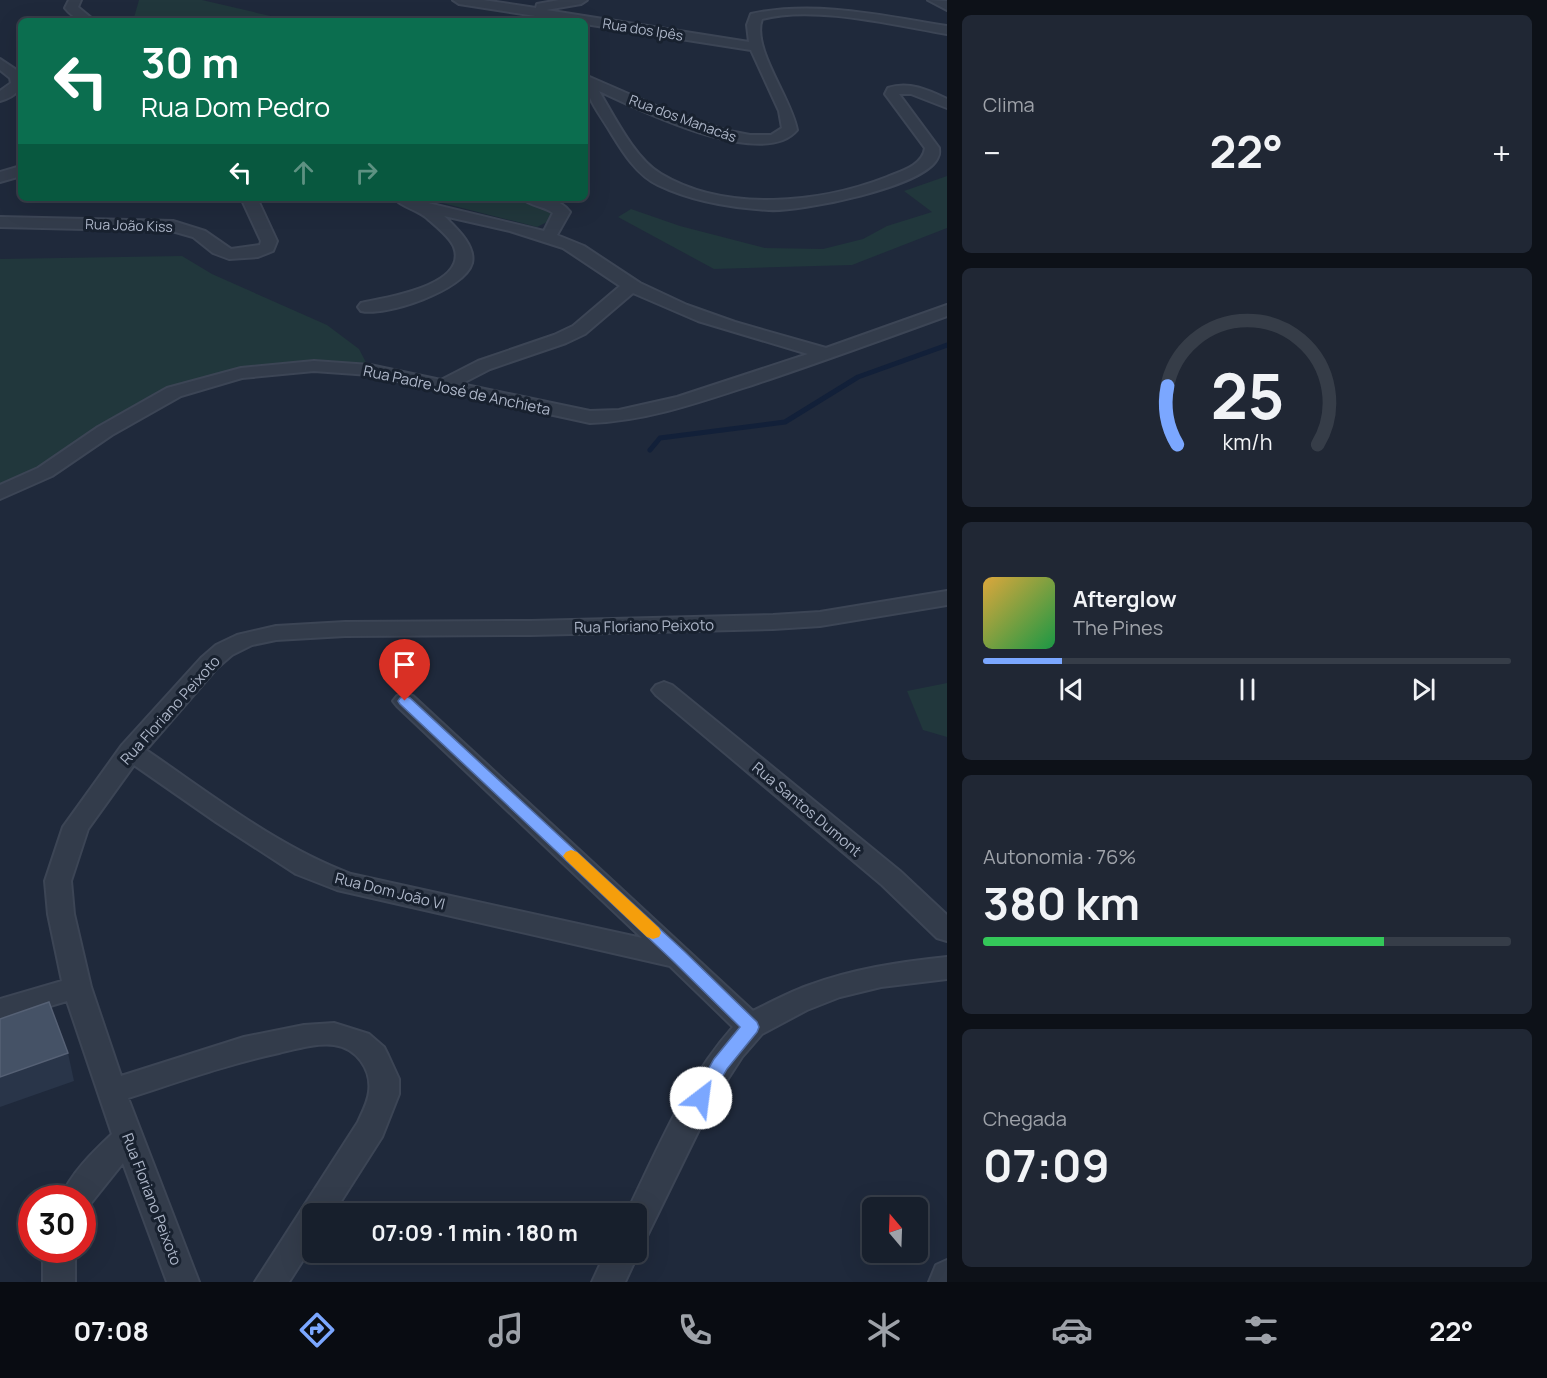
<!DOCTYPE html>
<html lang="pt">
<head>
<meta charset="utf-8">
<style>
  body { margin:0; font-family:Manrope,sans-serif; background:#202734; color:#f1f3f6; height:100vh; display:flex; flex-direction:column; font-size:22px; white-space:nowrap }
  * { box-sizing:border-box; margin:0 }
  p { font-size:20px; color:#9ea2a9 }
  .icon { flex:none; width:33px; height:33px; fill:none; stroke:currentColor; stroke-width:2; stroke-linecap:round; stroke-linejoin:round }
  .map { position:relative; flex:1; overflow:hidden }
  .sheet { display:flex; flex-direction:column; gap:15px; padding:15px; background:#0d1118; width:600px }
  .sheet>* { flex:none }
  .guide { position:absolute; left:18px; top:18px; width:570px; height:183px; border-radius:9px; box-shadow:0 6px 24px #0002,0 0 0 2px #363d48; background:#0b6e4f; color:#fff; overflow:hidden }
  .needle { width:39px; rotate:341deg }
  .tools { position:absolute; left:862px; top:1197px; display:grid; gap:12px }
  .tools a { display:grid; place-items:center; width:66px; height:66px; border-radius:9px; background:#171f2c; box-shadow:0 6px 24px #0002,0 0 0 2px #363d48; font-size:30px }
  .speed { position:absolute; left:18px; top:1185px; display:flex; gap:12px; font-size:30px; font-weight:700; text-align:center }
  .speed>* { display:grid; place-content:center; width:78px; height:78px; border-radius:50%; background:#171f2c; box-shadow:0 6px 24px #0002,0 0 0 2px #363d48; line-height:1 }
  .speed .limit { border:9px solid #d22; background:#fff; color:#111 }
  .pin { position:absolute; display:grid; place-items:center; width:51px; height:51px; color:#fff; margin:-62px -26px; border-radius:50% 50% 50% 0; rotate:-45deg; box-shadow:0 0 6px #0007 }
  .pin .icon { rotate:45deg }
  .me { position:absolute; width:66px; margin:-33px; rotate:30deg; stroke-linejoin:round; filter:drop-shadow(0 0 4px #0008) }
  .turn { display:flex; align-items:center; gap:21px; height:126px; padding:0 24px; font-size:27px }
  .turn .icon { width:78px; height:78px; stroke-width:2.5 }
  .turn b { display:block; font-size:42px; line-height:51px }
  .lanes { display:flex; align-items:center; height:57px; padding:0 24px; background:#0003; justify-content:center; gap:30px; direction:ltr }
  .lanes .off { opacity:.35 }
  .big { font-size:45px; font-weight:700; line-height:1.1 }
  .sheet .widget { flex:1; display:flex; flex-direction:column; justify-content:center; gap:9px; min-width:0; padding:0 21px; border-radius:9px; background:#202734 }
  .sheet .dial { align-items:center; gap:0 }
  .dial svg { height:156px; overflow:visible; fill:none; stroke:#363d48; stroke-width:7; stroke-linecap:round; text-anchor:middle }
  .dial text { fill:#f1f3f6; stroke:none }
  .song { display:flex; align-items:center; gap:18px }
  .cover { width:72px; height:72px; border-radius:9px; background:linear-gradient(135deg,hsl(40 70% 55%),hsl(140 70% 35%)) }
  .played { height:6px; border-radius:3px; background:linear-gradient(90deg,#7ba7ff 15%,#363d48 15%) }
  .keys { display:flex; justify-content:space-around; direction:ltr }
  .heat { display:flex; justify-content:space-between; align-items:center; font-size:33px; direction:ltr }
  .charge { height:9px; border-radius:4px; background:linear-gradient(90deg,#34c759 76%,#363d48 0) }
  .trip { position:absolute; left:302px; top:1203px; width:345px; height:60px; border-radius:9px; background:#171f2c; box-shadow:0 6px 24px #0002,0 0 0 2px #363d48; font-weight:700; line-height:60px; text-align:center }
  .tab-bar { display:flex; height:96px; justify-content:space-around; align-items:center; background:#090c12; color:#9ea2a9 }
  .tab-bar .icon { width:42px; height:42px }
  .tab-bar .on { color:#7ba7ff }
  .tab-bar b { font-size:27px; color:#f1f3f6 }
  main { display:flex; flex:1; min-height:0 }
  .map>svg:first-child { display:block }
</style>
</head>
<body>
<main>
<div class="map">
<svg width="947" height="1282" viewBox="0 0 947 1282">
  <rect width="100%" height="100%" fill="#1f293b"/>
  <!-- green -->
  <g fill="#21373c">
    <polygon points="139,0 202,0 292,21 133,21"/>
    <polygon points="947,176 947,228 852,265 714,269 618,217 631,209 680,226 765,248 823,249 863,239 887,226 932,212 904,191"/>
    <polygon points="423,198 522,198 545,205 557,217 537,227"/>
    <polygon points="182,256 212,274 327,325 359,349 370,370 314,366 204,382 0,493 0,259"/>
    <polygon points="947,683 947,737 923,730 907,691"/>
  </g>
  <g fill="none" stroke-linecap="round" stroke-linejoin="round">
    <!-- stream -->
    <polyline stroke="#122039" stroke-width="5" points="650,450 660,438 785,422 858,377 947,345"/>
    <!-- minor casing -->
    <g stroke="#3c4555" stroke-width="4">
      <g id="minor">
        <path d="M69 0H81L78 7 95 21C82 21 74 19 65 8Z"/>
        <path d="M453 0H483L536 8 537 4 559 0H587L581 4 546 10 749 42 747 25 751 14C815 0 884 16 947 26V34C893 25 814 5 762 19 751 48 792 99 797 130 763 171 638 109 599 91 614 116 635 159 661 174 726 213 820 203 887 177 902 171 923 165 925 148L885 94 888 88C909 81 928 90 947 99V108L911 94H899L939 148C939 151 940 154 938 157 927 187 799 212 769 210 733 208 691 201 658 185 635 174 621 149 608 128 597 110 585 96 585 75L663 109 724 130 750 135H771L782 128 779 111 751 50 585 24V21H568L459 4Z"/>
        <polygon points="928,0 947,1 947,10"/>
        <path d="M0 59 21 73C21 90 17 96 0 101V91L11 83 10 78 0 70Z"/>
        <polygon points="21,166 21,176 0,182 0,172"/>
        <polygon points="241,198 257,198 277,241 273,251 258,257 229,259 213,253 193,237 172,231 0,227 0,217 173,221 205,231 231,249 260,245 261,241"/>
        <path d="M394 198H415L428 203 544 231 553 213C544 206 530 206 522 198 540 198 558 196 570 212L557 235 584 246 640 283 687 305 735 322 826 348 947 305V316C884 339 821 362 758 383 703 401 648 421 590 423L370 375 314 371 242 378 181 396 112 435 52 476 0 499V485L38 468 98 427 167 388 241 368 314 361 370 365 441 380 478 361 554 335 573 326 620 286 563 248 510 231 444 216C455 227 476 245 472 263 465 290 385 317 361 311L358 307 361 303C384 298 469 286 454 247 450 237 437 227 429 220 419 210 401 207 394 198ZM633 293 698 321 808 354 677 397 619 410 590 411 461 384 490 369 566 343 585 334Z"/>
        <path d="M947 591V605L820 626 773 629 531 635 345 636 276 640 252 645 232 655 217 668 146 750C211 794 276 846 351 874L642 938 397 706 393 701 397 696 405 693 413 696 753 1011C771 1002 788 993 807 986 852 969 899 962 947 957V979L881 987 840 997 807 1010 762 1034 742 1057 711 1105 647 1236 636 1240V1214H626C658 1149 685 1081 733 1027L670 966 337 890 296 874 216 822 134 765 88 829 71 881 74 914 91 987 121 1076 244 1037 304 1025 334 1023 369 1034 384 1047 388 1055 399 1079V1094L382 1137 333 1214H312V1246L289 1282H255L358 1122C362 1113 368 1102 369 1092 372 1070 357 1048 334 1045 316 1043 296 1049 279 1053 228 1064 178 1082 128 1098L199 1282H167L123 1163 87 1208 82 1209V1198H61C70 1174 93 1152 112 1134L67 1001 0 1021V999L62 981 48 914 45 881 63 827 122 745 201 658 216 645 237 635 276 626 345 622 531 621 773 615 820 612Z"/>
        <polygon points="664,682 672,685 900,871 947,915 947,941 937,938 882,885 656,695 652,690 656,685"/>
        <polygon points="636,1245 639,1252 625,1282 592,1282 606,1252 636,1252"/>
        <rect x="43" y="1250" width="32" height="32"/>
        <polygon points="947,1260 947,1282 929,1282 936,1265"/>
      </g>
    </g>
    <!-- minor -->
    <use href="#minor" fill="#333c4b" fill-rule="evenodd"/>
  </g>
  <!-- shaded-wall -->
  <polygon fill="#293549" points="68,1053 74,1081 0,1107 0,1077"/>
  <!-- building -->
  <polygon fill="#455266" stroke="#566175" stroke-width="1.5" points="49,1002 68,1053 0,1077 0,1019"/>
  <!-- route -->
  <polygon fill="#7ba7ff" stroke="#506da6" stroke-width="1.5" points="405,696 410,698 685,952 757,1022 759,1027 757,1032 727,1069 707,1104 701,1106 694,1104 692,1098 714,1059 740,1027 673,961 400,704 398,701 400,698"/>
  <!-- slow -->
  <polygon fill="#f59e0b" points="571,850 577,852 659,928 661,933 659,937 653,939 647,937 566,860 563,856 566,852"/>
  <g text-anchor="middle" dominant-baseline="central" stroke-width="6" stroke-linejoin="round" paint-order="stroke">
    <!-- far-street labels -->
    <g font-size="14" fill="#adb6c8" stroke="#18212f">
      <text transform="translate(643 29) rotate(9)">Rua dos Ipês</text>
      <text transform="translate(683 118) rotate(20)">Rua dos Manacás</text>
      <text transform="translate(129 225) rotate(2)">Rua João Kiss</text>
    </g>
    <!-- street labels -->
    <g font-size="15" fill="#adb6c8" stroke="#18212f">
      <text transform="translate(457 390) rotate(12)">Rua Padre José de Anchieta</text>
      <text transform="translate(644 626) rotate(-1)">Rua Floriano Peixoto</text>
      <text transform="translate(170 710) rotate(-48)">Rua Floriano Peixoto</text>
      <text transform="translate(807 809) rotate(40)">Rua Santos Dumont</text>
      <text transform="translate(390 891) rotate(14)">Rua Dom João Vl</text>
      <text transform="translate(152 1199) rotate(69)">Rua Floriano Peixoto</text>
    </g>
  </g>
</svg>
<div class="tools">
<a><svg class="needle" viewBox="-14 -14 28 28"><path d="M0-13l5 13h-10z" fill="#e53935"/><path d="M0 13l5-13h-10z" fill="#9ea2a9"/></svg></a>
</div>
<div class="speed"><div class="limit">30</div></div>
<div class="pin" style="left:405px;top:701px;background:#d93025"><svg class="icon" aria-label="arrive" viewBox="0 0 24 24"><path d="M6 21V4h12l-3 4 3 4H6"/></svg></div>
<svg class="me" style="left:701px;top:1098px" viewBox="-20 -20 40 40"><circle r="19" fill="#fff"/><path d="M0-13L10 11 0 6-10 11z" fill="#7ba7ff"/></svg>
<div class="trip">07:09 · 1 min · 180 m</div>
<div class="guide">
<div class="turn"><svg class="icon" aria-label="left" viewBox="0 0 24 24"><path d="M17 20v-9H6M10 6l-5 5 5 5"/></svg><div><b>30 m</b>Rua Dom Pedro</div></div>
<div class="lanes"><svg class="icon" aria-label="left" viewBox="0 0 24 24"><path d="M17 20v-9H6M10 6l-5 5 5 5"/></svg><svg class="icon off" aria-label="ahead" viewBox="0 0 24 24"><path d="M12 20V5M6 11l6-6 6 6"/></svg><svg class="icon off" aria-label="right" viewBox="0 0 24 24"><path d="M7 20v-9h11M14 6l5 5-5 5"/></svg></div>
</div>
</div>
<section class="sheet">
<div class="widget"><p>Clima</p>
<div class="heat"><a>−</a><b class="big">22°</b><a>+</a></div>
</div>
<div class="widget dial"><svg viewBox="0 0 100 80">
<path d="M14 69A42 42 0 1 1 86 69"/>
<path d="M14 69A42 42 0 0 1 9 39" stroke="#7ba7ff"/>
<text x="50" y="56" font-size="32" font-weight="700">25</text>
<text x="50" y="72" font-size="11">km/h</text>
</svg></div>
<div class="widget">
<div class="song"><i class="cover"></i><div><b>Afterglow</b><p>The Pines</p></div></div>
<div class="played"></div>
<div class="keys"><svg class="icon" aria-label="previous" viewBox="0 0 24 24"><path d="M18 5L8 12l10 7zM5 5v14"/></svg><svg class="icon" aria-label="pause" viewBox="0 0 24 24"><path d="M8 5v14M16 5v14"/></svg><svg class="icon" aria-label="next" viewBox="0 0 24 24"><path d="M6 5l10 7-10 7zM19 5v14"/></svg></div>
</div>
<div class="widget"><p>Autonomia · 76%</p><b class="big">380 km</b><div class="charge"></div></div>
<div class="widget"><p>Chegada</p><b class="big">07:09</b></div>
</section>
</main>
<nav class="tab-bar">
<b>07:08</b>
<svg class="icon on" aria-label="directions" viewBox="0 0 24 24"><path d="M12 3l9 9-9 9-9-9zM9 14v-3h6M13 9l2 2-2 2"/></svg>
<svg class="icon" aria-label="music" viewBox="0 0 24 24"><path d="M9 18V5l10-2v13"/><circle cx="6" cy="18" r="3"/><circle cx="16" cy="16" r="3"/></svg>
<svg class="icon" aria-label="phone" viewBox="0 0 24 24"><path d="M5 4h4l2 5-3 2q2 4 5 5l2-3 5 2v4C11 20 4 13 5 4z"/></svg>
<svg class="icon" aria-label="climate" viewBox="0 0 24 24"><path d="M12 3v18M4 7l16 10M4 17L20 7"/></svg>
<svg class="icon" aria-label="car" viewBox="0 0 24 24"><path d="M5 17H2v-5l4-1 3-4h7l3 4 3 1v5h-3M9 17h6M6 11h13"/><circle cx="7" cy="17" r="2"/><circle cx="17" cy="17" r="2"/></svg>
<svg class="icon" aria-label="filters" viewBox="0 0 24 24"><path d="M4 7h16M4 17h16"/><circle cx="9" cy="7" r="2"/><circle cx="15" cy="17" r="2"/></svg>
<b>22°</b>
</nav>
</body>
</html>
